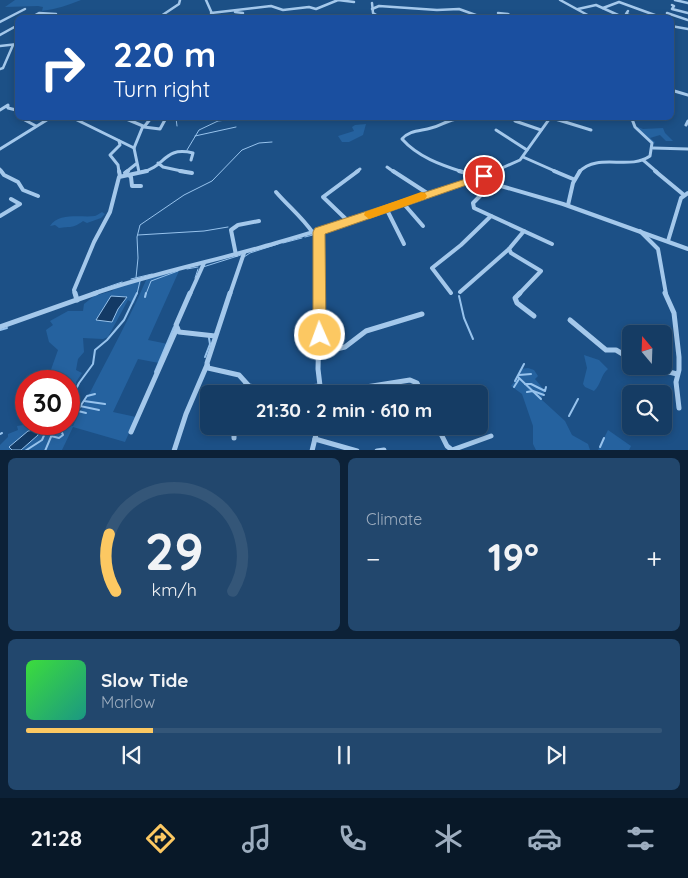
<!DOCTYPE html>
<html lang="en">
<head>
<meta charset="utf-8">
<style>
  body { margin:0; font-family:Quicksand,sans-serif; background:#22476d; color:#f1f3f6; height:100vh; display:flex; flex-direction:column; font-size:19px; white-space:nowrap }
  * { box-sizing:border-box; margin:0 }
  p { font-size:16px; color:#9dadbf }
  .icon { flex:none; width:28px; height:28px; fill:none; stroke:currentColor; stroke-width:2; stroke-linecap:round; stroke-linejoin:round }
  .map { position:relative; height:450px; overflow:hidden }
  .sheet { display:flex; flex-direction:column; gap:8px; padding:8px; background:#0c2137; flex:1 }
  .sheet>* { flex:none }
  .hud { position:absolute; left:15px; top:15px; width:659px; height:105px; border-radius:8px; box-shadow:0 2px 8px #0003,0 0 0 1px #345678; background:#1a4fa0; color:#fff; overflow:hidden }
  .needle { width:32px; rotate:341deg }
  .fabs { position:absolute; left:622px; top:325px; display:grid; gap:10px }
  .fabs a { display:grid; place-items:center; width:50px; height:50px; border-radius:8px; background:#153c64; box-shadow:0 2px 8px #0003,0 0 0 1px #345678; font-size:25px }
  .speed { position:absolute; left:15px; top:370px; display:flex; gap:10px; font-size:25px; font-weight:700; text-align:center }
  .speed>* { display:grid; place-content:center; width:65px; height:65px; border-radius:50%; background:#153c64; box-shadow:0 2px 8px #0003,0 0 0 1px #345678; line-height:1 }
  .speed .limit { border:8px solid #d22; background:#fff; color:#111 }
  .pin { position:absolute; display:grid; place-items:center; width:42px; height:42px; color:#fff; margin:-21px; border:2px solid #fff; border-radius:50%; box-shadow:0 1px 5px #0007 }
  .me { position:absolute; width:55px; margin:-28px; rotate:358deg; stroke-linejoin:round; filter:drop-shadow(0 0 4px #0008) }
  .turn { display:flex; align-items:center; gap:18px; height:105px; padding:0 15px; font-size:22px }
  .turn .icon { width:65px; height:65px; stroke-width:2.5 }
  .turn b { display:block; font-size:35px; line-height:42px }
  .big { font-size:38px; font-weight:700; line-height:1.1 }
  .sheet .widget { flex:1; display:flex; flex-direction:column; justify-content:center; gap:8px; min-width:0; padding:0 18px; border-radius:8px; background:#22476d }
  .sheet .dial { align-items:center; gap:0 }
  .dial svg { height:130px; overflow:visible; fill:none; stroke:#345678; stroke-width:7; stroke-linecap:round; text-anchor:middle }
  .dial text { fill:#f1f3f6; stroke:none }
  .song { display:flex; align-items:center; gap:15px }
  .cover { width:60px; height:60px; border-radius:8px; background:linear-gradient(135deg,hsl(120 70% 55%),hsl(170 70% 35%)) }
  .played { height:5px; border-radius:2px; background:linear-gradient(90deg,#fcc862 20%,#345678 20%) }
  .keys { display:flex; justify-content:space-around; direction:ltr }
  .heat { display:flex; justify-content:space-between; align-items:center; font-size:28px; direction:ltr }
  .sheet .tiles { flex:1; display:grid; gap:8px; grid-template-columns:1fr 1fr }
  .widget:last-child { grid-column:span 2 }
  .trip { position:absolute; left:200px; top:385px; width:288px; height:50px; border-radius:8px; background:#153c64; box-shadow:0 2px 8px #0003,0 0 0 1px #345678; font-weight:700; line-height:50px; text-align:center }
  .menu { display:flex; height:80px; justify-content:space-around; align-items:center; background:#081828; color:#9dadbf }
  .menu .icon { width:35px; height:35px }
  .menu .selected { color:#fcc862 }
  .menu b { font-size:22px; color:#f1f3f6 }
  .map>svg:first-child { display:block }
</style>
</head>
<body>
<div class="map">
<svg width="688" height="451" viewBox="0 0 688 451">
  <rect width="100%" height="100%" fill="#1c5086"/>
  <!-- green -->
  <g fill="#25629f">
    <path d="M15 0H81C69 5 56 9 42 11L43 7 38 6 5 7Z"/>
    <polygon points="366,124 363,135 349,142 342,142 338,136 354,131 352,127 355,125"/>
    <polygon points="638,127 643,129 663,128 665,133 673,141 666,141 660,135 650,138 655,142 654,144 636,130"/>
    <path d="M102 212 105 214 101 218 87 223 83 221C72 229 71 226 59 228L55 225 50 226C59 212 83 218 95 216 98 215 100 213 102 212Z"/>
    <path d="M177 271H179L148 340 168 344 159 363 138 359 113 412 136 417 125 442 73 427 62 450H21L38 435 9 447 12 450H0V445L8 437V434L18 430 17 426 30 424 39 428C51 423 59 422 73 426 97 377 125 329 147 278Z"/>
    <path d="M140 281 141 283 134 304 128 300 108 337 103 339 83 338 84 352 78 359 76 370 82 373 76 382V388L69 404C69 396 72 390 72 386L69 385V381H43L48 378 58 350 49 342 46 330 53 325 50 321 68 311H83L84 304 94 296 112 291 115 288Z"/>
    <path d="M584 355 599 360 608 369C601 374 601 385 594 391L585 387 583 384 587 368Z"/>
    <polygon points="528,368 534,370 538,376 535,379 545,391 541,399 565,421 572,435 588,444 590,450 536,450 533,444 533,426 522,394 511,386 518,377 520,369"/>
    <polygon points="608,430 631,446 629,450 598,450"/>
  </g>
  <!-- water -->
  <g fill="#133a65" stroke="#97c3ed">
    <polygon points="111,296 127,297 118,309 112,322 96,320"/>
    <polygon points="34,430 39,432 38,435 21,450 12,450 9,447 28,431"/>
  </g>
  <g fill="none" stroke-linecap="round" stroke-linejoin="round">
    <!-- stream-far1 -->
    <g stroke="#97c3ed" stroke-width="1">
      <polyline points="176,118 177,126"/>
      <polyline points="221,118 227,118"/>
      <polyline points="218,121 244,118"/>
      <polyline points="195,136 236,127"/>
      <polyline points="187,150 199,130 218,121 220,118"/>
      <polyline points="339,227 361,219"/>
      <polyline points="138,235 204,231 228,227"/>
      <polyline points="305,237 317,234"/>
      <polyline points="283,243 302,238"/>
      <polyline points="244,257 250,253 278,244"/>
      <polyline points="203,267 241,255"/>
      <polyline points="187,269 198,267"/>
      <polyline points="136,278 138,258 137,237 140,225 184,195 212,181 242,150 259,143 272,142"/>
      <polyline points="195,278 198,269"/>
      <polyline points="131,279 152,274"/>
      <polyline points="96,291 122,282"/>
      <polyline points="137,294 140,281"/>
      <polyline points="146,294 151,281 178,271"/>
    </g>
    <!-- stream -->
    <g stroke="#97c3ed" stroke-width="2">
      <polyline points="459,296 464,318 473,339"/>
      <polyline points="145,297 146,293"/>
      <polyline points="0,330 7,328"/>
      <polyline points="205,357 210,344 209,338"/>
      <polyline points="155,372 174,327"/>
      <polyline points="519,375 531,374"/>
      <polyline points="518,377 541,399"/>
      <polyline points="515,381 524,364"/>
      <polyline points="525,384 531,384 545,391 546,387"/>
      <polyline points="514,387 519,379"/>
      <polyline points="527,392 533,391 544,395"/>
      <polyline points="84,401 105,404"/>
      <polyline points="69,404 79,383 93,364 95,350 107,340 124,320 137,293"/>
      <polyline points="80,406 99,410"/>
      <polyline points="78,411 86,413"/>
      <polyline points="569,416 578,399"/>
      <polyline points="64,424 68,425 87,396 95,394"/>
      <polyline points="0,434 2,433"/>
      <polyline points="51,436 59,438 63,435 60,428 56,428"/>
      <polyline points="600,447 604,438"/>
      <polyline points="25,451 42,440 49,424"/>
      <polyline points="45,451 53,432"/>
    </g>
    <!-- minor-far3 -->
    <g stroke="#a4c8eb" stroke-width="2.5">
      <polyline points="206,0 214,18"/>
      <polyline points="560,0 593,18"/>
      <polyline points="675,0 688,3"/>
      <polyline points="372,3 373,13 381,18"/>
      <polyline points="672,5 674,6 672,9 688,13"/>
      <polyline points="603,8 619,2 663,18"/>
      <polyline points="372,9 379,6 437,10 459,9 484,18"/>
      <polyline points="578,9 596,5 618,15"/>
      <polyline points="628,11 626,14 637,18"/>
      <polyline points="235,12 243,13"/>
      <polyline points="211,13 271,6 283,10 309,7 316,9 338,0 354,2"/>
      <polyline points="498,13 508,14 513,18"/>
      <polyline points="667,13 688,20"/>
      <polyline points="30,18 39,13 56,14"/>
      <polyline points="158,18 179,4 180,0"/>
      <polyline points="0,22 25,9"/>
      <polyline points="671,26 688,29"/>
      <polyline points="0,35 18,25"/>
      <polyline points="0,46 18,44"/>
      <polyline points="0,69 3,68 13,45"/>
    </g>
    <!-- minor-far2 -->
    <g stroke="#a4c8eb" stroke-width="3">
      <polyline points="671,90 688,95"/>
      <polyline points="0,110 8,105 8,108 16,110 18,113"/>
      <polyline points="21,118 36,126"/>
      <polyline points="73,118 134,148 139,172"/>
      <polyline points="124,118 143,126 134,148"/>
      <polyline points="151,118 144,127 160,129 166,118"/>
      <path d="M461 118C446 120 443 125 431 128 421 131 409 130 402 139 418 157 441 165 463 172"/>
      <polyline points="513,118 515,121 541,130"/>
      <polyline points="552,118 591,130"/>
      <polyline points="686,125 688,121"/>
      <polyline points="496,130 527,150"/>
      <polyline points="119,141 120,145 110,155 118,165 119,172"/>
      <polyline points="653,148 688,149"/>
      <polyline points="0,149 50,118"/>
      <polyline points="523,157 557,172"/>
      <polyline points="643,160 657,172"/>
      <polyline points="158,163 163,167 186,172"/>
      <polyline points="387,167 394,172"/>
      <polyline points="0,169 2,172"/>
      <polyline points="126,172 136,164"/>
      <path d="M142 172C166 167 163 146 193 153L191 160"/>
      <polyline points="356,172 360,169"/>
      <polyline points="493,172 520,160 550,118"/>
      <path d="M579 172C598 152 629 171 650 156L652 143 635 127 632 119 629 118"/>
    </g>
    <!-- minor-far1 -->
    <g stroke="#a4c8eb" stroke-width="4">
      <polyline points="1,171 4,175 18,182 23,190 38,196"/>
      <polyline points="119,171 120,176"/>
      <polyline points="180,171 192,173"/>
      <polyline points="393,171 427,193"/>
      <polyline points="459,171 480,177"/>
      <polyline points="554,171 573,179"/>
      <polyline points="655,171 684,195"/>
      <polyline points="125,173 128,171"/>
      <polyline points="127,174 131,177 132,186 141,186"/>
      <polyline points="484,176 501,186 563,204 688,249"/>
      <polyline points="494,182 473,203 474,208 552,244"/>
      <path d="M276 192C289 207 302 217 313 233"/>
      <polyline points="403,203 423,226"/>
      <polyline points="568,205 573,183 580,171"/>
      <polyline points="386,208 404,244"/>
      <polyline points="0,216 20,204 11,199"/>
      <polyline points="349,222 323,197 358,171"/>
      <polyline points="640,231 658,249 666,294"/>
      <polyline points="319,232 320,294"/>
      <polyline points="668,241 681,198 688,193"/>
      <polyline points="236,255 231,230 238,225 259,221"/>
      <polyline points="460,292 509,249"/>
      <polyline points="451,293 432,268 461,245 491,216"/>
      <polyline points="75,294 74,290 94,242 110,212 119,177 147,171"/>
      <path d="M93 294C153 273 215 261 276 243 351 222 423 196 497 171"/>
      <polyline points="190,294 204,263"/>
      <polyline points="230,294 244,253"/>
      <polyline points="519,294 541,271 511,253 509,249 524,231"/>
    </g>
    <!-- minor -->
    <g stroke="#a4c8eb" stroke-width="5">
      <polyline points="75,293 77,300"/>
      <polyline points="190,293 176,325 179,332 215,336"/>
      <polyline points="230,293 207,363 208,368 239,375 249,386 273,390 320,386"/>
      <polyline points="320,293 318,369 321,394"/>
      <polyline points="520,293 515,298 517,303 534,316"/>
      <polyline points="665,293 674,313 679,357 679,370 676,382 679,408"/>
      <polyline points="570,320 606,350 616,350 631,359"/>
      <polyline points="0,327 96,293"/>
      <polyline points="319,353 345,347 366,331 422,314"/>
      <polyline points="646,366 677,374"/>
      <polyline points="241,394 246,384"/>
      <polyline points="322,394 410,380 417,383 422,394"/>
      <polyline points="234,426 234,438"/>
      <polyline points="437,426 447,446 452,450 491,436"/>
      <polyline points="131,432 177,328"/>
      <polyline points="315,439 357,451"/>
      <polyline points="174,451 186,414 207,365"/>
      <polyline points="312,451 318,426"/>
      <polyline points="377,451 384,450"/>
    </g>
  </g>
  <!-- route -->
  <polygon fill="#fcc862" stroke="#a48240" points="484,173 487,174 489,176 487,178 325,234 326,335 324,339 320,341 315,339 313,335 313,232 315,228"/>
  <!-- slow -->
  <polygon fill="#f59e0b" points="421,192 425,193 427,196 425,199 369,219 364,215 365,212"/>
</svg>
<div class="fabs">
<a><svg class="needle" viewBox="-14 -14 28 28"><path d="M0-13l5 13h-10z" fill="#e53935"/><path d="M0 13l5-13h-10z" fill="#9dadbf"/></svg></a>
<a><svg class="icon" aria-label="search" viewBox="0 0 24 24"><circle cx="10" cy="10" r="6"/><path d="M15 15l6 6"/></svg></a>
</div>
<div class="speed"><div class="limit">30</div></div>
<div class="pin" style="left:484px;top:176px;background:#d93025"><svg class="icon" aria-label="arrive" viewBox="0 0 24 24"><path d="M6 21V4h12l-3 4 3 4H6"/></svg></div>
<svg class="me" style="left:320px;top:335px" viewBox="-20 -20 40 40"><circle r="17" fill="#fcc862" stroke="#fff" stroke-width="3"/><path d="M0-11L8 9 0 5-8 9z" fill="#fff"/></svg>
<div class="trip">21:30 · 2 min · 610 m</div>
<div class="hud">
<div class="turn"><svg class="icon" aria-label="right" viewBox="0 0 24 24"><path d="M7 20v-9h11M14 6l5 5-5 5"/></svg><div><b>220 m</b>Turn right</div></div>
</div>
</div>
<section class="sheet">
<div class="tiles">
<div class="widget dial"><svg viewBox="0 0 100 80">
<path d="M14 69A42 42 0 1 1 86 69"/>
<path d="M14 69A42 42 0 0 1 10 34" stroke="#fcc862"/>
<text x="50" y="56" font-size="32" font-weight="700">29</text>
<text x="50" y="72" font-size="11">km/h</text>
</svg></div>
<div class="widget"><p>Climate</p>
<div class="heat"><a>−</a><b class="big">19°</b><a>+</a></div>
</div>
<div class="widget">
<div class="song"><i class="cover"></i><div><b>Slow Tide</b><p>Marlow</p></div></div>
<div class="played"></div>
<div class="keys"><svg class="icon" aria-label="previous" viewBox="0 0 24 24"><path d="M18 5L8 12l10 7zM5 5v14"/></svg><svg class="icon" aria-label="pause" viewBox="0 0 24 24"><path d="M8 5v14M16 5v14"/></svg><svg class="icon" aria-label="next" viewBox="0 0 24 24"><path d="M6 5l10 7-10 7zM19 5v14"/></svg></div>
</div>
</div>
</section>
<nav class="menu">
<b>21:28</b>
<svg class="icon selected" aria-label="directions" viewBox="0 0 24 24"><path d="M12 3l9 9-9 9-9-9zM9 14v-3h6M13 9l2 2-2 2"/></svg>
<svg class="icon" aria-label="music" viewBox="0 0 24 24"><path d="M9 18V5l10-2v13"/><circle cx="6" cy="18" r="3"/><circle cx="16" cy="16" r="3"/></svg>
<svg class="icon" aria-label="phone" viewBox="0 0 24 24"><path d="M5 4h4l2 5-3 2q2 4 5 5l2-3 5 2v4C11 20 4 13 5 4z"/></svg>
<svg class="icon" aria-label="climate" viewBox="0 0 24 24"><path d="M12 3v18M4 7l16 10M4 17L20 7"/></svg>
<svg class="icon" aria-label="car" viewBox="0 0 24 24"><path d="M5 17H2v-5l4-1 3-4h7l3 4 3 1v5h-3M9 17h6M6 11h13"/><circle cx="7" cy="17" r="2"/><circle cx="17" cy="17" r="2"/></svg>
<svg class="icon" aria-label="filters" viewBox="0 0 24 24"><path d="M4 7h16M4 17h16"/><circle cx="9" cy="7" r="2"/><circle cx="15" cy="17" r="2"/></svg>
</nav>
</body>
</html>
